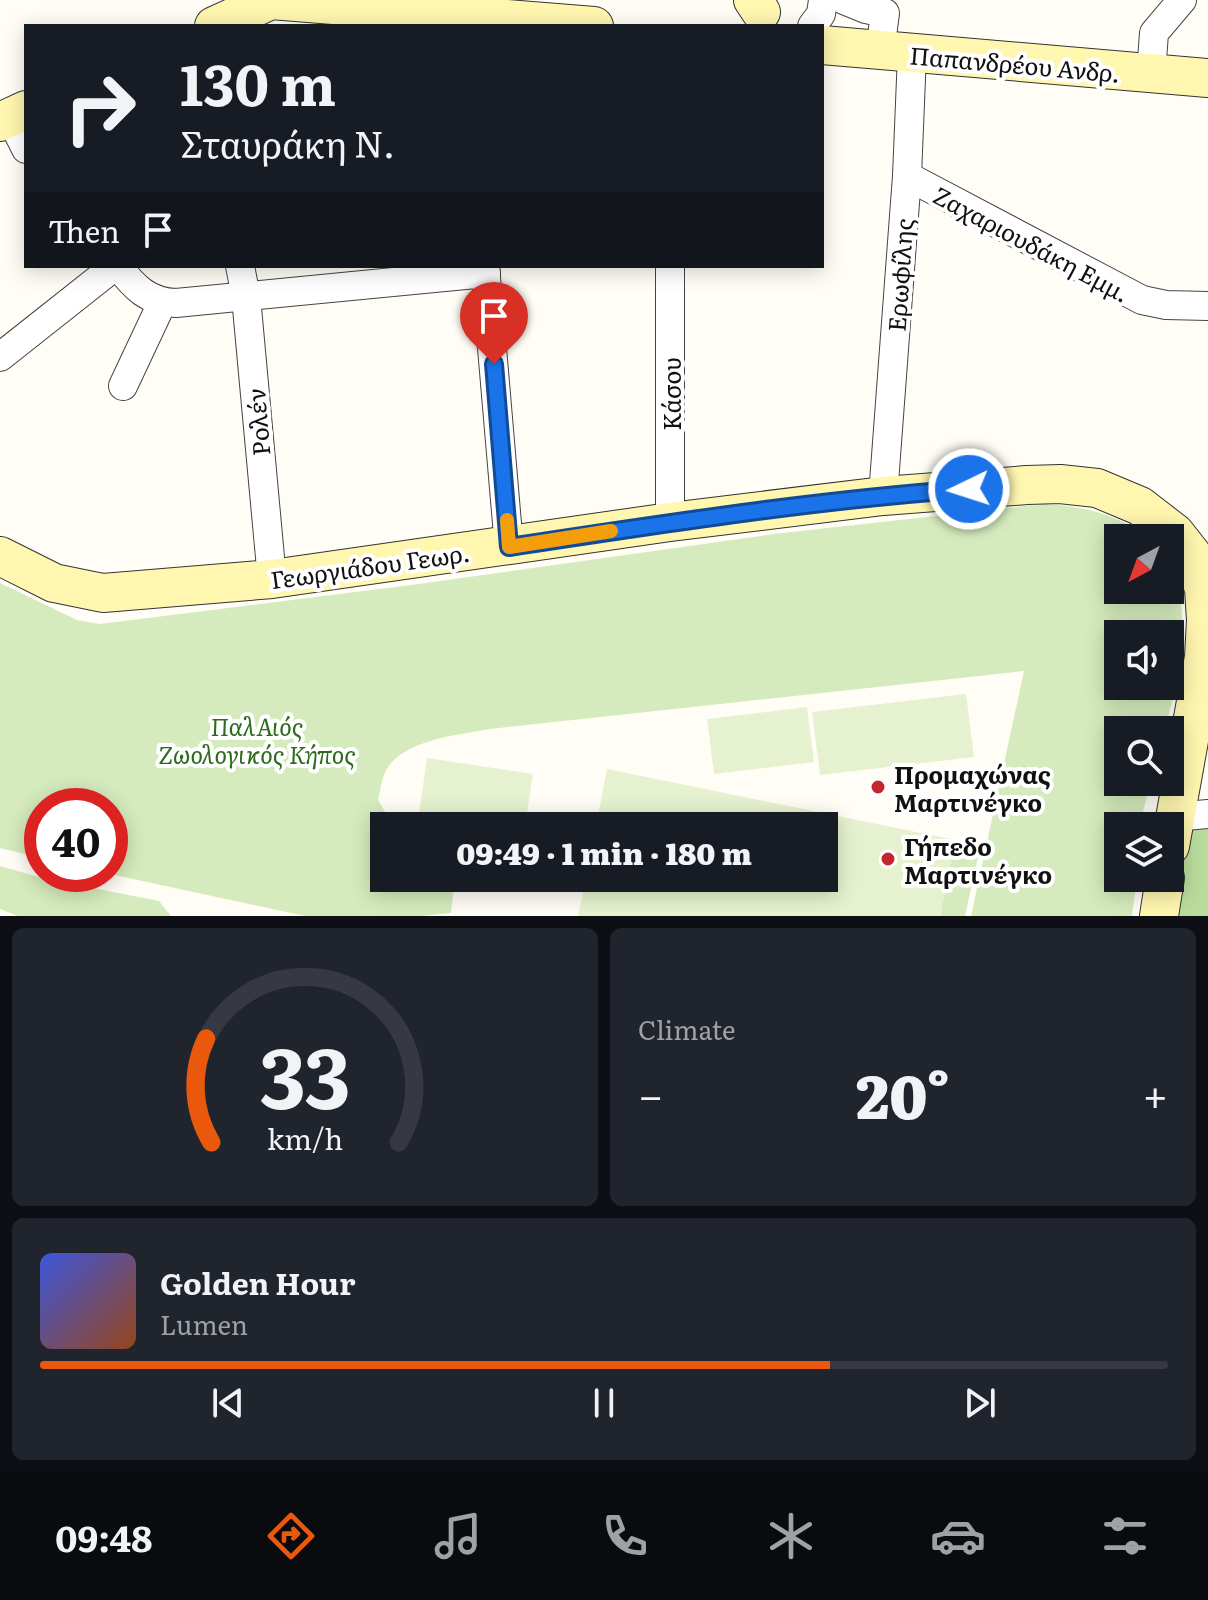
<!DOCTYPE html>
<html lang="en">
<head>
<meta charset="utf-8">
<style>
  body { margin:0; font-family:Literata,serif; background:#20242c; color:#f1f3f6; height:100vh; display:flex; flex-direction:column; font-size:30px; white-space:nowrap }
  * { box-sizing:border-box; margin:0 }
  p { font-size:26px; color:#9ea1a6 }
  .icon { flex:none; width:44px; height:44px; fill:none; stroke:currentColor; stroke-width:2; stroke-linecap:round; stroke-linejoin:round }
  .map { position:relative; height:916px; overflow:hidden }
  .side { display:flex; flex-direction:column; gap:12px; padding:12px; background:#0d0f14; flex:1 }
  .side>* { flex:none }
  .hud { position:absolute; left:24px; top:24px; width:800px; height:244px; border-radius:0px; box-shadow:0 4px 20px #0003; background:#171b24; color:#f1f3f6; overflow:hidden }
  .needle { width:52px; rotate:221deg }
  .controls { position:absolute; left:1104px; top:524px; display:grid; gap:16px }
  .controls a { display:grid; place-items:center; width:80px; height:80px; border-radius:0px; background:#171b24; box-shadow:0 4px 20px #0003; font-size:40px }
  .speed { position:absolute; left:24px; top:788px; display:flex; gap:16px; font-size:40px; font-weight:700; text-align:center }
  .speed>* { display:grid; place-content:center; width:104px; height:104px; border-radius:50%; background:#171b24; box-shadow:0 4px 20px #0003; line-height:1 }
  .speed .limit { border:12px solid #d22; background:#fff; color:#111 }
  .pin { position:absolute; display:grid; place-items:center; width:68px; height:68px; color:#fff; margin:-82px -34px; border-radius:50% 50% 50% 0; rotate:-45deg; box-shadow:0 0 8px #0007 }
  .pin .icon { rotate:45deg }
  .me { position:absolute; width:88px; margin:-44px; rotate:266deg; stroke-linejoin:round; filter:drop-shadow(0 0 6px #0008) }
  .turn { display:flex; align-items:center; gap:28px; height:168px; padding:0 24px; font-size:36px }
  .turn .icon { width:104px; height:104px; stroke-width:2.5 }
  .turn b { display:block; font-size:56px; line-height:68px }
  .then { display:flex; align-items:center; height:76px; padding:0 24px; background:#0003; gap:16px; font-size:30px }
  .big { font-size:60px; font-weight:800; line-height:1.1 }
  .side .tile { flex:1; display:flex; flex-direction:column; justify-content:center; gap:12px; min-width:0; padding:0 28px; border-radius:12px; background:#20242c }
  .side .dial { align-items:center; gap:0 }
  .dial svg { height:208px; overflow:visible; fill:none; stroke:#363941; stroke-width:7; stroke-linecap:round; text-anchor:middle }
  .dial text { fill:#f1f3f6; stroke:none }
  .song { display:flex; align-items:center; gap:24px }
  .cover { width:96px; height:96px; border-radius:12px; background:linear-gradient(135deg,hsl(230 70% 55%),hsl(20 70% 35%)) }
  .played { height:8px; border-radius:4px; background:linear-gradient(90deg,#ea580c 70%,#363941 70%) }
  .keys { display:flex; justify-content:space-around; direction:ltr }
  .heat { display:flex; justify-content:space-between; align-items:center; font-size:44px; direction:ltr }
  .side .tiles { flex:1; display:grid; gap:12px; grid-template-columns:1fr 1fr }
  .tile:last-child { grid-column:span 2 }
  .trip { position:absolute; left:370px; top:812px; width:468px; height:80px; border-radius:0px; background:#171b24; box-shadow:0 4px 20px #0003; font-weight:800; line-height:80px; text-align:center }
  .menu { display:flex; height:128px; justify-content:space-around; align-items:center; background:#090b0e; color:#9ea1a6 }
  .menu .icon { width:56px; height:56px }
  .menu .current { color:#ea580c }
  .menu b { font-size:36px; color:#f1f3f6 }
  .map>svg:first-child { display:block }
</style>
</head>
<body>
<div class="map">
<svg width="1208" height="916" viewBox="0 0 1208 916">
  <rect width="100%" height="100%" fill="#fffdf5"/>
  <!-- green -->
  <g fill="#d5ebbd" fill-rule="evenodd">
    <path d="M1044 504C1082 506 1116 513 1147 538H1118V590H1170V566C1194 616 1178 679 1165 730H1118V782H1151L1139 826H1118V878L1137 879 1132 916H971L1024 671 490 729C458 735 397 740 384 775 381 783 380 792 378 800L390 820 397 826H384V878H455L451 913 422 916H305L110 874V806H42V858L0 848V583L77 620 100 624 419 584 774 534ZM1170 634V686H1118V634Z"/>
    <polygon points="955,840 981,843 965,916 940,916"/>
    <polygon points="0,866 42,878 159,901 171,916 18,916 0,909"/>
  </g>
  <!-- forest -->
  <polygon fill="#b9dc9c" points="1208,824 1208,916 1173,916 1187,827"/>
  <!-- pitch -->
  <g fill="#e6f2cf">
    <polygon points="966,694 974,757 820,775 812,712"/>
    <polygon points="807,707 814,762 714,774 707,719"/>
    <polygon points="427,758 533,774 525,826 457,826 418,820"/>
    <polygon points="607,769 955,840 940,916 578,916 586,878 824,878 824,826 596,826"/>
  </g>
  <g fill="none" stroke-linecap="round" stroke-linejoin="round">
    <!-- street casing -->
    <g stroke="#444" stroke-width="30">
      <g id="street">
        <polyline points="844,0 866,9 885,13 880,51"/>
        <polyline points="812,26 821,14 823,0"/>
        <polyline points="1151,74 1154,33 1182,0"/>
        <polyline points="10,117 26,149"/>
        <polyline points="907,176 1142,300 1166,305 1208,306"/>
        <path d="M118 266C134 287 148 302 176 303L486 273"/>
        <polyline points="240,266 246,297 272,579"/>
        <polyline points="485,266 509,547"/>
        <polyline points="670,266 670,522"/>
        <polyline points="0,357 115,266"/>
        <polyline points="123,386 162,303"/>
        <polyline points="883,496 907,176 912,54"/>
        <polyline points="1175,817 1208,814"/>
      </g>
    </g>
    <!-- secondary casing -->
    <g stroke="#333" stroke-width="40">
      <g id="secondary">
        <polyline points="753,0 761,12"/>
        <polyline points="214,26 271,0 594,26"/>
        <polyline points="822,45 1208,78"/>
        <polyline points="0,122 26,110"/>
        <polyline points="0,556 54,583 103,593 272,579 670,522 883,496 1027,485 1060,484 1097,488 1140,506 1175,533 1193,556 1204,589 1206,620 1204,657 1170,846"/>
        <polyline points="1159,916 1165,878"/>
      </g>
    </g>
    <!-- street -->
    <use href="#street" stroke="#fff" stroke-width="28"/>
    <!-- secondary -->
    <use href="#secondary" stroke="#fff6b0" stroke-width="38"/>
  </g>
  <g fill="none" stroke-linecap="round" stroke-linejoin="round">
    <!-- route casing -->
    <g stroke="#114b97" stroke-width="20">
      <path id="route" d="M494 364 509 547C662 524 815 500 969 489"/>
    </g>
    <!-- route -->
    <use href="#route" stroke="#1a73e8" stroke-width="14"/>
    <!-- slow -->
    <polyline stroke="#f59e0b" stroke-width="14" points="507,520 509,547 611,531"/>
  </g>
  <!-- markers -->
  <g fill="#c4262e" stroke="#fff" stroke-width="3">
    <circle cx="878" cy="787" r="8"/>
    <circle cx="888" cy="859" r="8"/>
  </g>
  <g text-anchor="middle" dominant-baseline="central" stroke-width="8" stroke-linejoin="round" paint-order="stroke">
    <!-- street labels -->
    <g font-size="24" fill="#111" stroke="#fff">
      <text transform="translate(1015 63) rotate(5)">Παπανδρέου Ανδρ.</text>
      <text transform="translate(1032 243) rotate(28)">Ζαχαριουδάκη Εμμ.</text>
      <text transform="translate(899 275) rotate(-86)">Ερωφίλης</text>
      <text transform="translate(670 394) rotate(-90)">Κάσου</text>
      <text transform="translate(257 422) rotate(-95)">Ρολέν</text>
      <text transform="translate(370 565) rotate(-8)">Γεωργιάδου Γεωρ.</text>
    </g>
    <!-- park labels -->
    <g font-size="24" font-style="italic" fill="#2f6b1f" stroke="#fff">
      <text x="257" y="725">ΠαλΑιός<tspan x="257" dy="28">Ζωολογικός Κήπος</tspan></text>
    </g>
    <!-- poi labels -->
    <g font-size="24" font-weight="bold" fill="#111" stroke="#fff" text-anchor="start">
      <text x="894" y="773">Προμαχώνας<tspan x="894" dy="28">Μαρτινέγκο</tspan></text>
      <text x="904" y="845">Γήπεδο<tspan x="904" dy="28">Μαρτινέγκο</tspan></text>
    </g>
  </g>
</svg>
<div class="controls">
<a><svg class="needle" viewBox="-14 -14 28 28"><path d="M0-13l5 13h-10z" fill="#e53935"/><path d="M0 13l5-13h-10z" fill="#9ea1a6"/></svg></a>
<a><svg class="icon" aria-label="sound" viewBox="0 0 24 24"><path d="M4 9h4l5-4v14l-5-4H4zM17 9q2 3 0 6"/></svg></a>
<a><svg class="icon" aria-label="search" viewBox="0 0 24 24"><circle cx="10" cy="10" r="6"/><path d="M15 15l6 6"/></svg></a>
<a><svg class="icon" aria-label="layers" viewBox="0 0 24 24"><path d="M12 4l9 5-9 5-9-5zM3 14l9 5 9-5"/></svg></a>
</div>
<div class="speed"><div class="limit">40</div></div>
<div class="pin" style="left:494px;top:364px;background:#d93025"><svg class="icon" aria-label="arrive" viewBox="0 0 24 24"><path d="M6 21V4h12l-3 4 3 4H6"/></svg></div>
<svg class="me" style="left:969px;top:489px" viewBox="-20 -20 40 40"><circle r="17" fill="#1a73e8" stroke="#fff" stroke-width="3"/><path d="M0-11L8 9 0 5-8 9z" fill="#fff"/></svg>
<div class="trip">09:49 · 1 min · 180 m</div>
<div class="hud">
<div class="turn"><svg class="icon" aria-label="right" viewBox="0 0 24 24"><path d="M7 20v-9h11M14 6l5 5-5 5"/></svg><div><b>130 m</b>Σταυράκη Ν.</div></div>
<div class="then">Then<svg class="icon" aria-label="arrive" viewBox="0 0 24 24"><path d="M6 21V4h12l-3 4 3 4H6"/></svg></div>
</div>
</div>
<section class="side">
<div class="tiles">
<div class="tile dial"><svg viewBox="0 0 100 80">
<path d="M14 69A42 42 0 1 1 86 69"/>
<path d="M14 69A42 42 0 0 1 12 29" stroke="#ea580c"/>
<text x="50" y="56" font-size="32" font-weight="700">33</text>
<text x="50" y="72" font-size="11">km/h</text>
</svg></div>
<div class="tile"><p>Climate</p>
<div class="heat"><a>−</a><b class="big">20°</b><a>+</a></div>
</div>
<div class="tile">
<div class="song"><i class="cover"></i><div><b>Golden Hour</b><p>Lumen</p></div></div>
<div class="played"></div>
<div class="keys"><svg class="icon" aria-label="previous" viewBox="0 0 24 24"><path d="M18 5L8 12l10 7zM5 5v14"/></svg><svg class="icon" aria-label="pause" viewBox="0 0 24 24"><path d="M8 5v14M16 5v14"/></svg><svg class="icon" aria-label="next" viewBox="0 0 24 24"><path d="M6 5l10 7-10 7zM19 5v14"/></svg></div>
</div>
</div>
</section>
<nav class="menu">
<b>09:48</b>
<svg class="icon current" aria-label="directions" viewBox="0 0 24 24"><path d="M12 3l9 9-9 9-9-9zM9 14v-3h6M13 9l2 2-2 2"/></svg>
<svg class="icon" aria-label="music" viewBox="0 0 24 24"><path d="M9 18V5l10-2v13"/><circle cx="6" cy="18" r="3"/><circle cx="16" cy="16" r="3"/></svg>
<svg class="icon" aria-label="phone" viewBox="0 0 24 24"><path d="M5 4h4l2 5-3 2q2 4 5 5l2-3 5 2v4C11 20 4 13 5 4z"/></svg>
<svg class="icon" aria-label="climate" viewBox="0 0 24 24"><path d="M12 3v18M4 7l16 10M4 17L20 7"/></svg>
<svg class="icon" aria-label="car" viewBox="0 0 24 24"><path d="M5 17H2v-5l4-1 3-4h7l3 4 3 1v5h-3M9 17h6M6 11h13"/><circle cx="7" cy="17" r="2"/><circle cx="17" cy="17" r="2"/></svg>
<svg class="icon" aria-label="filters" viewBox="0 0 24 24"><path d="M4 7h16M4 17h16"/><circle cx="9" cy="7" r="2"/><circle cx="15" cy="17" r="2"/></svg>
</nav>
</body>
</html>
